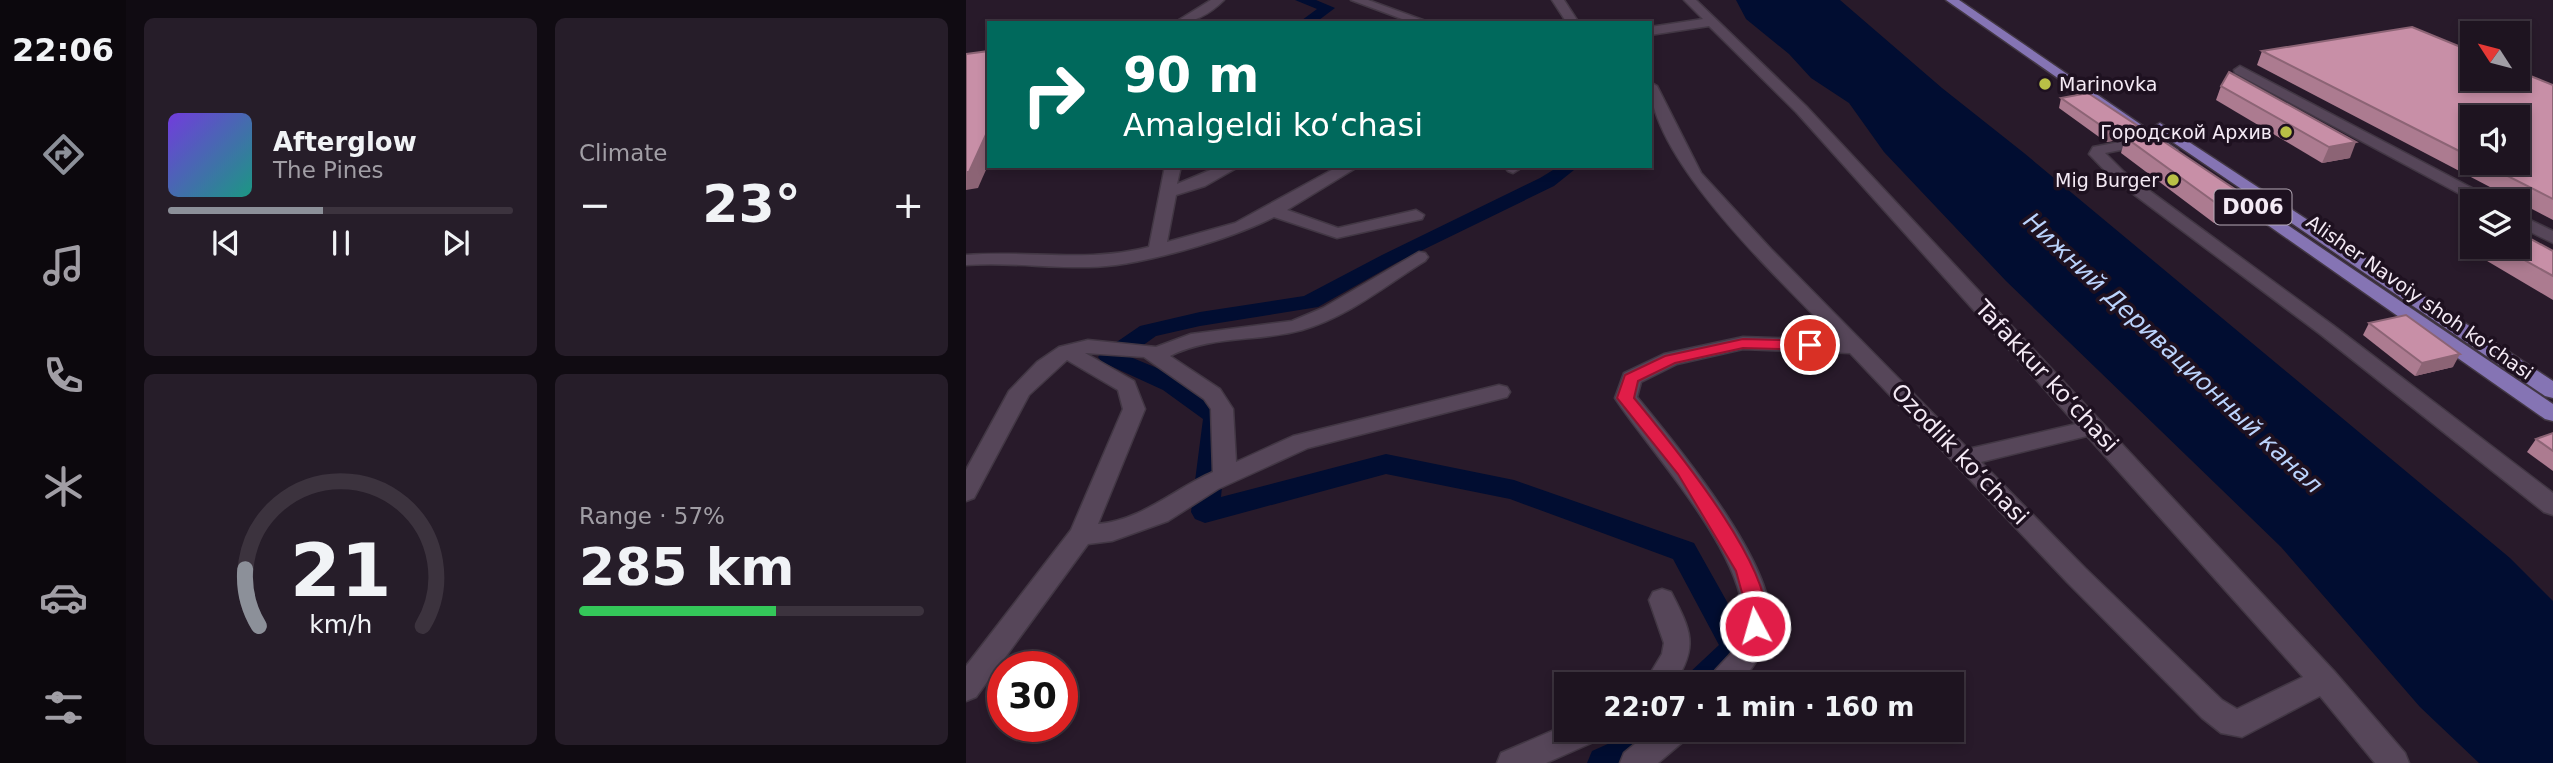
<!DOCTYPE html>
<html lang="en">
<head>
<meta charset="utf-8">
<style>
  body { margin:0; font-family:"DejaVu Sans",sans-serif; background:#261d29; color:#f1f3f6; height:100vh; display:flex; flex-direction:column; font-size:26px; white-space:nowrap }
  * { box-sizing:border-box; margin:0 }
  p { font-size:23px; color:#a19ea5 }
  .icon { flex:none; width:38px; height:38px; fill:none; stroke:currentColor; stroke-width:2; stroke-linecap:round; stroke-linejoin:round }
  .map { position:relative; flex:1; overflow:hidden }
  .side { display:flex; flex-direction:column; gap:18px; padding:18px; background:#100b12; width:840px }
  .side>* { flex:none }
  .hud { position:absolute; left:21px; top:21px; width:665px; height:147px; border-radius:0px; box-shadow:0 4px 10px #0003,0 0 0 2px #3c333e; background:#00695c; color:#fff; overflow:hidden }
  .needle { width:46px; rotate:306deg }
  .fabs { position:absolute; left:1494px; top:21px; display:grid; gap:14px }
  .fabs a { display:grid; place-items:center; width:70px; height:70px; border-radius:0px; background:#1e1420; box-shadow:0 4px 10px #0003,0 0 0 2px #3c333e; font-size:35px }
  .speed { position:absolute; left:21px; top:651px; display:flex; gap:14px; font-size:35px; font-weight:700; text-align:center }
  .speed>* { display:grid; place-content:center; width:91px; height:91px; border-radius:50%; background:#1e1420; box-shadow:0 4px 10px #0003,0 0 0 2px #3c333e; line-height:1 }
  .speed .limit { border:10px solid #d22; background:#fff; color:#111 }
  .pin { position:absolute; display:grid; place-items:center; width:60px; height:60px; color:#fff; margin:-30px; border:4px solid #fff; border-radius:50%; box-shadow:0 2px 7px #0007 }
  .me { position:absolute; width:77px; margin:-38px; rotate:354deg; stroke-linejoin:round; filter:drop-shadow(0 0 5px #0008) }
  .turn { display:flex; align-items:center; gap:24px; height:147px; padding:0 21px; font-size:32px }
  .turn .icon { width:91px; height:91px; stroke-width:2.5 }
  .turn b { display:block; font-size:49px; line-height:60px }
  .big { font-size:52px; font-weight:800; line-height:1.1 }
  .side .tile { flex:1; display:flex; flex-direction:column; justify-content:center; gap:10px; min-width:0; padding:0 24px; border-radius:10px; background:#261d29 }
  .side .dial { align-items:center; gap:0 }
  .dial svg { height:182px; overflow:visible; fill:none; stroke:#3c333e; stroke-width:7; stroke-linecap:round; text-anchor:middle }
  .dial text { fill:#f1f3f6; stroke:none }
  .song { display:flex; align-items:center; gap:21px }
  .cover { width:84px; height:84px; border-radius:10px; background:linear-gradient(135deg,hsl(260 70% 55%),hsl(170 70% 35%)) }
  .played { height:7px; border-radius:4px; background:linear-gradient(90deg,#8c9099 45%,#3c333e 45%) }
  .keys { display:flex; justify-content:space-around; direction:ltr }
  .heat { display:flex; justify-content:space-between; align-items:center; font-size:38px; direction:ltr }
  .charge { height:10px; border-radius:5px; background:linear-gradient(90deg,#34c759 57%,#3c333e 0) }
  .side .tiles { flex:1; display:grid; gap:18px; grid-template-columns:repeat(2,1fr) }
  .trip { position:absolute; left:588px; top:672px; width:410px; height:70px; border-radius:0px; background:#1e1420; box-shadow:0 4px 10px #0003,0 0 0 2px #3c333e; font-weight:800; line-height:70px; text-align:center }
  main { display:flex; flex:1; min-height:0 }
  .menu { display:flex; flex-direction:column; width:126px; justify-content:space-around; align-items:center; background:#0c080d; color:#a19ea5 }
  .menu .icon { width:49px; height:49px }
  .menu .on { color:#8c9099 }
  .menu b { font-size:32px; color:#f1f3f6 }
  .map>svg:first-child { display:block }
</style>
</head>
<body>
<main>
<nav class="menu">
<b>22:06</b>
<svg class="icon on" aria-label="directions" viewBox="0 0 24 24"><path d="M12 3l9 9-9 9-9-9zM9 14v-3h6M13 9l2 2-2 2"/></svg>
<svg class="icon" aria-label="music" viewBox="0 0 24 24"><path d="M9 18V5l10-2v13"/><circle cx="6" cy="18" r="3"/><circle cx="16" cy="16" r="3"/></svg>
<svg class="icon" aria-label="phone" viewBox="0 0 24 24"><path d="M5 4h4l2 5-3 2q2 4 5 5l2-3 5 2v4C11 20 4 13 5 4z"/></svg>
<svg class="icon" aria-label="climate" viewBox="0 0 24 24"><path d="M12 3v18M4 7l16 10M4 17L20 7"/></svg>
<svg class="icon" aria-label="car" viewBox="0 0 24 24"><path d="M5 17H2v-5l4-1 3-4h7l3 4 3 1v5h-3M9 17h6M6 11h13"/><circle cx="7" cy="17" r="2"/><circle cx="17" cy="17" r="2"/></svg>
<svg class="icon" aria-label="filters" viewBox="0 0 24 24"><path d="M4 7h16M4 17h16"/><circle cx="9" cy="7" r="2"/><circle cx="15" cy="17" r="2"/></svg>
</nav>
<section class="side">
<div class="tiles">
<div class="tile">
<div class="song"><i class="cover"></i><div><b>Afterglow</b><p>The Pines</p></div></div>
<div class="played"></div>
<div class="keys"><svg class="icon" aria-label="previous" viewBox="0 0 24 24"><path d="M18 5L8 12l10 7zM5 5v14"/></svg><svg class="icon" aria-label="pause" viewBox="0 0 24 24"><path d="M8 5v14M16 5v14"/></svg><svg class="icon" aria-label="next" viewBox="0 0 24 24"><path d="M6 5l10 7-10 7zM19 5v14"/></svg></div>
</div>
<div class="tile"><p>Climate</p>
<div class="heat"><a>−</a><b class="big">23°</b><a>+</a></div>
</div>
<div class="tile dial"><svg viewBox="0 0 100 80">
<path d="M14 69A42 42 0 1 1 86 69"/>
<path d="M14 69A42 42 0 0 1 8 44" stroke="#8c9099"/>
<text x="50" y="56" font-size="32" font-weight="700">21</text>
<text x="50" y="72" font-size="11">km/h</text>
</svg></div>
<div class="tile"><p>Range · 57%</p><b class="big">285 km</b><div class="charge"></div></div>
</div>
</section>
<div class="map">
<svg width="1587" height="763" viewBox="0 0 1587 763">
  <rect width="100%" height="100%" fill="#281a2a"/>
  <!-- water -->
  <polygon fill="#010d31" points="770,0 874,0 976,88 1058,153 1544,558 1587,601 1587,763 1513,763 1454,707 1315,547 1040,281 918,152 883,103 845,78 823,54 780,19"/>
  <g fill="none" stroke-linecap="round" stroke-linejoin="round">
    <!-- canal -->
    <g fill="#010d31" fill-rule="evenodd">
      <polygon points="329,0 350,0 369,8 349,23 332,23 351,9"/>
      <polygon points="585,166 605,166 608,170 588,186 430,263 352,307 234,326 190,336 162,356 215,378 259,410 263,416 255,497 420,454 548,480 728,543 787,648 782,658 756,684 717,684 722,674 753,645 707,559 544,499 420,474 239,523 229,519 225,512 237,419 197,390 136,362 132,357 136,352 174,326 234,312 338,296 416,255 574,178 587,170"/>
      <polygon points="663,730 704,730 699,741 678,763 621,763 626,751 653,739"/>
    </g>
    <!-- minor casing -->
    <g stroke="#423744" stroke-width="3">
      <g id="minor">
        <path d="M245 0H258C244 14 228 23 208 23Z"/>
        <polygon points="385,0 402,0 465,23 447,23"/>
        <polygon points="586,0 598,0 613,23 601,23"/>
        <path d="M718 0H730L840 106 1368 671 1439 753 1443 763H1409L1354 696 1276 737 1255 733 1236 718 1101 582 884 353 777 349 711 364 675 382 671 397C709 443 806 560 804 619 803 646 790 665 772 684H740C747 668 765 658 773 642 802 576 682 450 649 398L658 373 698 354 777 337 872 340C818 283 684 161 684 82L691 86 735 173 805 249 1002 449 1110 424 830 112 743 26 684 35V27L737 19ZM1121 436 1337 677 1271 709 1256 700 1119 568 1015 462Z"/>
        <polygon points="1274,66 1525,198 1527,201 1507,201 1269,73 1268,70"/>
        <polygon points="1186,136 1191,137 1193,140 1191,143 1139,153 1158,172 1368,326 1587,493 1587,515 1578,512 1354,334 1146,178 1123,154 1127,147"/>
        <path d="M199 166H215L211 184 254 166H274L239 186 210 195 201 242 269 223 373 166H393L321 210 372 228 450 210 458 215 456 219 371 238 308 217C265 239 172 267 123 267 82 268 41 262 0 265V255C61 250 123 263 183 247Z"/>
        <polygon points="538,166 554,166 555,168 547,173 542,171"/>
        <polygon points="1552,214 1587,231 1587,243 1552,226"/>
        <path d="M453 252 459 253 462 257 459 261C420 285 382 317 336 330 293 342 245 335 204 356L254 389 267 409 270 462 327 436 533 385 541 387 544 392 541 397 342 448 252 489 202 521 146 541 122 544 10 697 0 701V666L105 530 157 409 152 390 101 360 63 395 8 498 0 501V470L43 391 71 362 93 347 122 340 190 347 225 334 326 321 357 308ZM119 353 178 357 238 399 245 409 247 472C208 489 176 520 132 524L179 409 168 381Z"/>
        <path d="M696 589 705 592C725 631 733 646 708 684H678L696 654 698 643 683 600 687 592Z"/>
        <polygon points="600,725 600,730 636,730 632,740 580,763 531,763 535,753"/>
        <polygon points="686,730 723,730 719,740 692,763 654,763 658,753"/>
      </g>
    </g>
    <!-- major casing -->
    <g stroke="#423744" stroke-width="3">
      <g id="major">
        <polygon points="980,0 993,0 1212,150 1209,153 1199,153"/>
        <polygon points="1194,123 1587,381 1587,398 1579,396 1189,130 1187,127"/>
        <polygon points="1262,185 1587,404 1587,421 1579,419 1256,193 1254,190 1256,187"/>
      </g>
    </g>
    <!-- minor -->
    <use href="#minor" fill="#564659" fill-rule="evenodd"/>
    <!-- major -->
    <use href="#major" fill="#8574b4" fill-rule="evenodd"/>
  </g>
  <!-- wall -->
  <g fill="#ac7b90" fill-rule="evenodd">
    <path d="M1296 51 1587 85V220L1291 65ZM1507 117 1552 163H1507Z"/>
    <polygon points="1255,86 1384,158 1356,163 1250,100"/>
    <polygon points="1095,98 1172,126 1169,135 1279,216 1248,223 1155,153 1159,139 1140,142 1093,108"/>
    <polygon points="1515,247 1552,247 1587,251 1587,300 1511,255"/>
    <polygon points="1403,323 1487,367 1449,376 1397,335"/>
    <polygon points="1587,433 1587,471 1561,452 1570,439"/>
  </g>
  <!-- shaded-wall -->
  <g fill="#8c6475">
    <polygon points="1172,126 1169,137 1159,137 1159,139 1140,142 1143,131"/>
    <polygon points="23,128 23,163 12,188 0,190 0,172"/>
    <polygon points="1390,142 1384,158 1356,163 1363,147"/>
    <polygon points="1285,200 1279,216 1248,223 1254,206"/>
    <polygon points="1494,354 1487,367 1449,376 1456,363"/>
  </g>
  <!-- building -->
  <g fill="#c88fa7" stroke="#8c6475" stroke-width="2">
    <polygon points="1446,27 1507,52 1507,79 1552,79 1552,71 1587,85 1587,199 1516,163 1552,163 1552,117 1507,117 1507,158 1296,51"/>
    <polygon points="23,51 23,128 3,172 0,172 0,54"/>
    <polygon points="1263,72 1390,142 1363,147 1255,86"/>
    <polygon points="1122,93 1172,126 1143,131 1095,98"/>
    <polygon points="1185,133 1285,200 1254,206 1159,137"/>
    <polygon points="1552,232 1587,251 1587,276 1535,247 1552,247"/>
    <polygon points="1440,315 1494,354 1456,363 1403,323"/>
    <polygon points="1587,433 1587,451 1570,439"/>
  </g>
  <!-- route -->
  <path fill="#e11d48" stroke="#92132f" stroke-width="2" d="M777 339 844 341 852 345 844 350 777 348 709 363 672 381 668 398C701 438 822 582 797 632L789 635 782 632 779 626 781 611 770 571 712 474 651 398 659 375 699 356Z"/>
  <!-- markers -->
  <g fill="#b9c046" stroke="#1e1120" stroke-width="2.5">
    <circle cx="1079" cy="84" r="7"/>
    <circle cx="1320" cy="132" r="7"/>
    <circle cx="1207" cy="180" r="7"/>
  </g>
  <g text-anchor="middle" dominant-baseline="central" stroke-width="7" stroke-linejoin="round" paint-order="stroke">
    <!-- far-poi labels -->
    <g font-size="19" fill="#f4eaf5" stroke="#1e1120" text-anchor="end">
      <text x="1093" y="84" text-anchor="start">Marinovka</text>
      <text x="1306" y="132">Городской Архив</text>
      <text x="1193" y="180">Mig Burger</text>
    </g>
    <!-- far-street labels -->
    <g font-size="19" fill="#f4eaf5" stroke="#1e1120">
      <text transform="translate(1454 297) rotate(35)">Alisher Navoiy shoh koʻchasi</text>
    </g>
    <!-- shield labels -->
    <rect fill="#1e1120" stroke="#b4a9b5" stroke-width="2" x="1248.5" y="189.5" width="77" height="35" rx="5"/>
    <g font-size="21" font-weight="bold" fill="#f4eaf5">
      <text x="1287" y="207">D006</text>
    </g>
    <!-- street labels -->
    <g font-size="23" fill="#f4eaf5" stroke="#1e1120">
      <text transform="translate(1081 376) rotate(47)">Tafakkur ko‘chasi</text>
      <text transform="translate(994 454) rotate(46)">Ozodlik ko‘chasi</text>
    </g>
    <!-- water labels -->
    <g font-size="24" font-style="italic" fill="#bbd3fc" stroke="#1e1120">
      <text transform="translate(1207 353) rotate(43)">Нижний Деривационный канал</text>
    </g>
  </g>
</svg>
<div class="fabs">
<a><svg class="needle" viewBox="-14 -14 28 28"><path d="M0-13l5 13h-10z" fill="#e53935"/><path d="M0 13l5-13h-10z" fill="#a19ea5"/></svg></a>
<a><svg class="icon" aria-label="sound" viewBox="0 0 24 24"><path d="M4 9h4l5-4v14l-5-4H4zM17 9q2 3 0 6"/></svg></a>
<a><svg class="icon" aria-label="layers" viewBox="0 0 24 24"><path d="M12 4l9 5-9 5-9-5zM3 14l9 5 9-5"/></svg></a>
</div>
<div class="speed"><div class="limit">30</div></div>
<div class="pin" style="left:844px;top:345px;background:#d93025"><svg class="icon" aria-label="arrive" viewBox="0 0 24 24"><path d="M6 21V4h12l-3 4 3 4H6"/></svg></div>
<svg class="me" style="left:789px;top:626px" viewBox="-20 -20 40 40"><circle r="17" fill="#e11d48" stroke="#fff" stroke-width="3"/><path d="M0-11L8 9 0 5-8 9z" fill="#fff"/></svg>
<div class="trip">22:07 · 1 min · 160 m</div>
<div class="hud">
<div class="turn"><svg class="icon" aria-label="right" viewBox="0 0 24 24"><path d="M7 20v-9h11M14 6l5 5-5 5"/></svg><div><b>90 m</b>Amalgeldi ko‘chasi</div></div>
</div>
</div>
</main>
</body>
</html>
